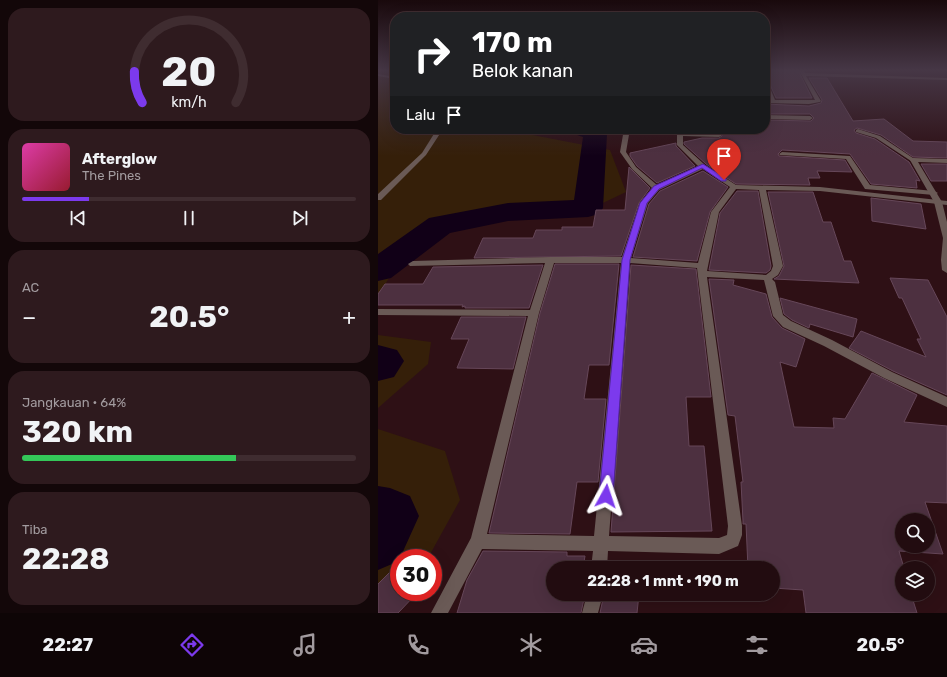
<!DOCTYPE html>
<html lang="id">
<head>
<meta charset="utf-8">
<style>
  body { margin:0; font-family:Rubik,sans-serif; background:#2e1a1e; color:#f1f3f6; height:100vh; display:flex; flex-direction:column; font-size:15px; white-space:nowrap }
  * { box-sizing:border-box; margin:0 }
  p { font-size:13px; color:#a29b9f }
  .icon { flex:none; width:22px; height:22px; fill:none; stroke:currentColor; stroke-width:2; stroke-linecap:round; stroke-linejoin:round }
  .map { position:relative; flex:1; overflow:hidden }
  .details { display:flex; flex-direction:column; gap:8px; padding:8px; background:#130709; width:378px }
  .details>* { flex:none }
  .guide { position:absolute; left:12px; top:12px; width:380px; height:122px; border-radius:16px; box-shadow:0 4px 16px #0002,0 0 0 1px #3f2c30; background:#202124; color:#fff; overflow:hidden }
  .fabs { position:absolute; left:517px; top:513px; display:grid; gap:8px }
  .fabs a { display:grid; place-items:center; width:40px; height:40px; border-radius:50%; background:#220c10; box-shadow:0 4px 16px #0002,0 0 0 1px #3f2c30; font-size:20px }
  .speed { position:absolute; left:12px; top:549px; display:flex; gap:8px; font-size:20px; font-weight:700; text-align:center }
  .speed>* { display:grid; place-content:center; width:52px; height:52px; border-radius:50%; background:#220c10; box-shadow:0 4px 16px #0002,0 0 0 1px #3f2c30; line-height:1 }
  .speed .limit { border:6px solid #d22; background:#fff; color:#111 }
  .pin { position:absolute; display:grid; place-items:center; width:34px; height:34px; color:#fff; margin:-41px -17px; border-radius:50% 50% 50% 0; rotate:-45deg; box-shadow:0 0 4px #0007 }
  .pin .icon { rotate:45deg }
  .me { position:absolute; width:44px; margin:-22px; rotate:5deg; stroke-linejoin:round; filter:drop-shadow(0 0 3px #0008) }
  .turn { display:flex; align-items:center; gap:14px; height:84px; padding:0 16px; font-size:18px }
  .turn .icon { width:52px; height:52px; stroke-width:2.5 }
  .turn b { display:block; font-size:28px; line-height:34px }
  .then { display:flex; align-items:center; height:38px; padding:0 16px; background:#0003; gap:8px; font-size:15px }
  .big { font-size:30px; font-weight:700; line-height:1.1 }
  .details .card { flex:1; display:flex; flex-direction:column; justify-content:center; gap:6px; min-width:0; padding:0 14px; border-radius:16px; background:#2e1a1e }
  .details .dial { align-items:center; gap:0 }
  .dial svg { height:104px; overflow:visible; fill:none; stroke:#3f2c30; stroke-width:7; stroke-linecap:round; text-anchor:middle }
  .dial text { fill:#f1f3f6; stroke:none }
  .song { display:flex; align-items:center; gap:12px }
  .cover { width:48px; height:48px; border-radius:6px; background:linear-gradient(135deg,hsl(320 70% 55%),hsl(350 70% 35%)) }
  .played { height:4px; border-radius:2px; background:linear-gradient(90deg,#7c3aed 20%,#3f2c30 20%) }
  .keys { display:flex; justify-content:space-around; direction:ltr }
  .heat { display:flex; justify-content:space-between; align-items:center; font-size:22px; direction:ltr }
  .charge { height:6px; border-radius:3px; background:linear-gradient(90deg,#34c759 64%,#3f2c30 0) }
  .trip { position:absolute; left:168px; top:561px; width:234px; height:40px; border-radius:20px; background:#220c10; box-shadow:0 4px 16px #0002,0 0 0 1px #3f2c30; font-weight:700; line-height:40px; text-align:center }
  .tab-bar { display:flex; height:64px; justify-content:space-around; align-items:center; background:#0e0506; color:#a29b9f }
  .tab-bar .icon { width:28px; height:28px }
  .tab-bar .active { color:#7c3aed }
  .tab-bar b { font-size:18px; color:#f1f3f6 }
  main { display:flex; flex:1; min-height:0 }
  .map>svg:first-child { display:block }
</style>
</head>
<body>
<main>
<section class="details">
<div class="card dial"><svg viewBox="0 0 100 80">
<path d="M14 69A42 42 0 1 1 86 69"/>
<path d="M14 69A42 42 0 0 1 8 45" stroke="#7c3aed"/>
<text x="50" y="56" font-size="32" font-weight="700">20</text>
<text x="50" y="72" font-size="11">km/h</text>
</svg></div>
<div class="card">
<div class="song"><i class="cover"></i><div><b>Afterglow</b><p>The Pines</p></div></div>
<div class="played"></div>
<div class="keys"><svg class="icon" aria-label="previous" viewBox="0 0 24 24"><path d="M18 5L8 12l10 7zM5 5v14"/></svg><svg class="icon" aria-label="pause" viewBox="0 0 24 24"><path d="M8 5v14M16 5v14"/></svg><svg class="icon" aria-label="next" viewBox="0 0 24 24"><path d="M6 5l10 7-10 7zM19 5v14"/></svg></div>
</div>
<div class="card"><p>AC</p>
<div class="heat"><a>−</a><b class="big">20.5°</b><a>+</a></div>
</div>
<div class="card"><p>Jangkauan · 64%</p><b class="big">320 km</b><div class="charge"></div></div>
<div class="card"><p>Tiba</p><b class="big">22:28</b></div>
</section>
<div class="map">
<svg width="569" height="613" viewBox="0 0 569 613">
  <rect width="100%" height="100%" fill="#2e1015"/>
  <!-- green -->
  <g fill="#351f09">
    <polygon points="0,70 17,70 17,129 123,129 232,150 248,192 206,212 150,216 74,227 15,272 0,295"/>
    <polygon points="0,335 53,342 50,364 0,408"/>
    <polygon points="0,429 67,451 82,500 50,558 21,558 21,592 0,613"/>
  </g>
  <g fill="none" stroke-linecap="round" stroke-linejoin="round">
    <!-- river -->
    <g fill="#110017" fill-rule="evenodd">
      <polygon points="192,129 225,129 229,134 225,208 221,214 210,217 130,221 72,233 13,278 0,281 0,254 51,218 130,203 196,200 205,137 196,134"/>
      <polygon points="0,345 19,350 26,361 16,377 0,381"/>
      <polygon points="0,486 12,488 32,496 41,516 22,558 21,558 21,561 0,570"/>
    </g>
  </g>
  <!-- building -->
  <g fill="#4d3040" stroke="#664759" fill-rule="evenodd">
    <polygon points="387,70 420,70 434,98 398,98 390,80 387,78"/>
    <polygon points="431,78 449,78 475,121 506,119 535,141 569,142 569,158 535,157 503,135 479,128 476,130 478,133 497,139 531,162 542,181 538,180 539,188 493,184 472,154 404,150 400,154 401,156 467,160 474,172 439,171 442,178 430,178 432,185 358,184 328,164 306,144 306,142 324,138 341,138 344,136 343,132 327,132 327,129 387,129 387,120 433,121 436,118 432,114 387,114 387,104 431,106 443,103 444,100"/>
    <polygon points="298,143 298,146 317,166 279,183 259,166 252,156 252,153"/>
    <polygon points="543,164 569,164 569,181 553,181"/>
    <polygon points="251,167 272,188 261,203 243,256 96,258 105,238 155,238 158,230 184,230 184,227 215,227 218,210 247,210"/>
    <polygon points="325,171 350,187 332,212 319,261 255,257 271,204 282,191"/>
    <polygon points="359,191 380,191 393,266 392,270 388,273 331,270 342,213"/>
    <polygon points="390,192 435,192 445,222 453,222 466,261 473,261 481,283 396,279 401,276 406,266"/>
    <polygon points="493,198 543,204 548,229 494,221"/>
    <polygon points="177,264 241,264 231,365 211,365 206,399 228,399 220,482 199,482 192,534 111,533 162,313"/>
    <polygon points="165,265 151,308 87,308 87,306 84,307 85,305 0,305 0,294 7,284 45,284 55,267"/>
    <polygon points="253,265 318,269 333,397 308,397 311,446 326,446 334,531 233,532"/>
    <polygon points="512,278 550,280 569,317 569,395 515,371 471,348 483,331 548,357 539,339 543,339 524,298 521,298"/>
    <path d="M331 279 356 280 355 285 388 294 394 317 404 328 427 339 418 367 402 362 416 427 456 428 455 418 467 419 494 373 539 395 526 422 569 426V503L547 502 565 554 521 551 526 568H524V594H533L539 613H428L425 590 395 588V568H370L368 524H365V521L363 482H365L357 416 350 415ZM524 520H550V546H524Z"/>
    <polygon points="402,298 479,319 475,337 432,324 431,328 414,320 406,314"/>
    <polygon points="83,317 148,317 135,369 79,368 91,339 73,339"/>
    <polygon points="105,551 189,552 189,556 207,556 205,568 175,568 175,594 207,594 203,613 79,613 89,580"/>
    <polygon points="21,563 21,592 40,592 20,613 0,613 0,584"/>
    <polygon points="226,594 261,594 259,613 222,613"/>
  </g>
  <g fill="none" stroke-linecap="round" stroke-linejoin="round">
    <!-- minor -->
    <g fill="#6a5a56" fill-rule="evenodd">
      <polygon points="421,70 426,70 427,73 569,78 569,80 428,76 443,101 442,102 431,104 387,103 387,99 392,100 387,87 387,80 389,81 397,100 437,100"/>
      <polygon points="0,74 17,77 17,79 0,76"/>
      <polygon points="387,115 432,116 435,118 432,120 387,119"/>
      <polygon points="59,129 65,129 48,155 3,200 0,200 0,194 44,153"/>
      <path d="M246 129H252L248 152 258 167 279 185 320 166 299 145V129H305V132L343 134V136L341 137 305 136V145L327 165 358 185 442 187 569 201V205L442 191 388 190 405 266 400 275 394 279 397 282 405 315 413 321 454 340 514 372 569 397V407L506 378 446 346 405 327 395 316 386 280 329 277 364 526V535L360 546 341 554 230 551 229 568H213L215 551 104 549 70 613H53L93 538 150 316 0 315V309L152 310 167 263 32 266 30 264 35 261 172 257H244L262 203 274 188 254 169 242 152ZM325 169 352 187 333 212 320 263 253 258 270 203 281 190ZM358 189 381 190 395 266 393 271 388 275 329 271 341 212ZM176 263H243L216 536 109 534 161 313ZM252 263 319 268 350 526 349 535 341 538 231 536Z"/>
      <polygon points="480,129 502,136 538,160 533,161 498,138 478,132 478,130"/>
      <polygon points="404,152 472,156 492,185 556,191 560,193 556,195 487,189 468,159 402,155 401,154"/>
      <polygon points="209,594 225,594 220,613 204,613"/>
    </g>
    <!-- tertiary -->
    <polygon fill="#6a5a56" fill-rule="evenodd" points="535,158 569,159 569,163 540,162 564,202 569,222 569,273 564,270 563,260 565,238 556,202 532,160"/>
  </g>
  <!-- sky -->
  <linearGradient id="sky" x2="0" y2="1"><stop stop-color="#19090c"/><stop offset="0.45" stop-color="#463746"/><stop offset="1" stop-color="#463746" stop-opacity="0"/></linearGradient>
  <rect width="569" height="156" fill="url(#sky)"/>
  <!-- route -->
  <polygon fill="#7c3aed" stroke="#51269a" points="325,164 348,178 348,181 343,181 324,168 281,189 269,203 252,260 235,496 233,500 228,502 223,500 221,496 244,260 262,203 276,186"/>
</svg>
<div class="fabs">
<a><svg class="icon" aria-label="search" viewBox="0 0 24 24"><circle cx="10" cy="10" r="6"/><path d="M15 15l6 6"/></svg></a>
<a><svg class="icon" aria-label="layers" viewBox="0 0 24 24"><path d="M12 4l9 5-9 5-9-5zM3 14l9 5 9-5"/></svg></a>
</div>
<div class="speed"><div class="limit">30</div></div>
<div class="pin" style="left:346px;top:180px;background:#d93025"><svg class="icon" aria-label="arrive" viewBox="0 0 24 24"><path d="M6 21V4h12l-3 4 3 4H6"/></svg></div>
<svg class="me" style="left:228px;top:496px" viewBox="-20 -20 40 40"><path d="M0-17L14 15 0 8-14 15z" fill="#7c3aed" stroke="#fff" stroke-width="4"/></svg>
<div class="trip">22:28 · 1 mnt · 190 m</div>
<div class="guide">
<div class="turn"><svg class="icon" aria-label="right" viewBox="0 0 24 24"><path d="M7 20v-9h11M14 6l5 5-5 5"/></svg><div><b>170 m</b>Belok kanan</div></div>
<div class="then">Lalu<svg class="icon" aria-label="arrive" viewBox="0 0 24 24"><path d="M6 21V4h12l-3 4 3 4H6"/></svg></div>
</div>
</div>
</main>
<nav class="tab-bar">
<b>22:27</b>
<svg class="icon active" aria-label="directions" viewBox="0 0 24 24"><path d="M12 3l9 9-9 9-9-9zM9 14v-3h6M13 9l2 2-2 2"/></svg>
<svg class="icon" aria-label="music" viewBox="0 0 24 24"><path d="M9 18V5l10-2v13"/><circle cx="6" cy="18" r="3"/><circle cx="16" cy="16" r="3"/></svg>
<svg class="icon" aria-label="phone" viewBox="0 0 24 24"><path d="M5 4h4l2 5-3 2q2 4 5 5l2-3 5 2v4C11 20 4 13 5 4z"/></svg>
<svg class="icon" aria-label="climate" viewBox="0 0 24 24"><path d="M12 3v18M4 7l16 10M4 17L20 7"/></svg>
<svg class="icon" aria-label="car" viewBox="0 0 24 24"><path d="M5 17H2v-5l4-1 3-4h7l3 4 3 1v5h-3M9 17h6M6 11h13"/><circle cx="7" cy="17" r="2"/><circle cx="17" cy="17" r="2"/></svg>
<svg class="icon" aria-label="filters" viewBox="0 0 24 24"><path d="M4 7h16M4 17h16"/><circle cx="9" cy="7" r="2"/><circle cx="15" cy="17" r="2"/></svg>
<b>20.5°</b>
</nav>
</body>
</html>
